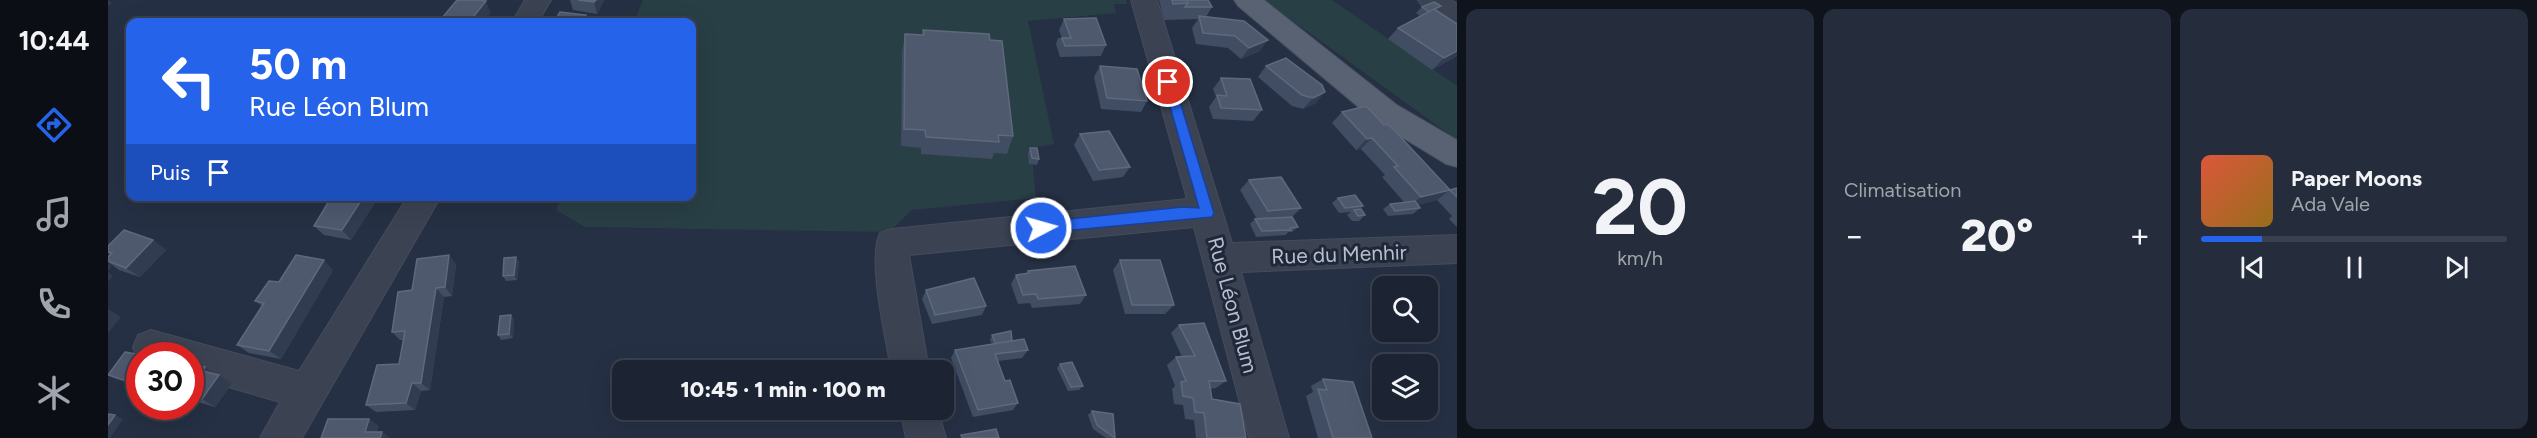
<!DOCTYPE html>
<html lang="fr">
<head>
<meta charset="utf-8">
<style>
  body { margin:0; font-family:Figtree,sans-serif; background:#252c3b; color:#f1f3f6; height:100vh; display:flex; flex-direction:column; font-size:22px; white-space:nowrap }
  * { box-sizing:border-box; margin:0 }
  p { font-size:20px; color:#a0a4ac }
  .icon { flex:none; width:33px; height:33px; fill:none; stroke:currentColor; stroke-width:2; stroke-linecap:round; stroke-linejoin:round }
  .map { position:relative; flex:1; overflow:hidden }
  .panel { display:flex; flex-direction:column; gap:9px; padding:9px; background:#0f141c; width:1080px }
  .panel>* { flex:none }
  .guide { position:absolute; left:18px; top:18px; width:570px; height:183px; border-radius:12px; box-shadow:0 6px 24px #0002,0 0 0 2px #3a414e; background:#2563eb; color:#fff; overflow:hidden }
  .fabs { position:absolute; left:1264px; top:276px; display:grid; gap:12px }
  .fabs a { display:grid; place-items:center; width:66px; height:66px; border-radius:12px; background:#1c2433; box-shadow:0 6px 24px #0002,0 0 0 2px #3a414e; font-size:30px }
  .speed { position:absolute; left:18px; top:342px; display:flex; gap:12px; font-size:30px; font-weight:700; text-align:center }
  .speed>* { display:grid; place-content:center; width:78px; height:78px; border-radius:50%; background:#1c2433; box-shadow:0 6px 24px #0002,0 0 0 2px #3a414e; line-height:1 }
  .speed .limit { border:9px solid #d22; background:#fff; color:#111 }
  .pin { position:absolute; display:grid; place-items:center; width:51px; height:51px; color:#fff; margin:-26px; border:3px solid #fff; border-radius:50%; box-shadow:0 2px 6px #0007 }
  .me { position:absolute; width:66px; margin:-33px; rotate:84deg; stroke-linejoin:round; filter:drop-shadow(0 0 4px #0008) }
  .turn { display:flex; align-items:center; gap:21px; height:126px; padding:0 24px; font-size:27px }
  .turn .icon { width:78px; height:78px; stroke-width:2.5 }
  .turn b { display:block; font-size:42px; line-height:51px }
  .then { display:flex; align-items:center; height:57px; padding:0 24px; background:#0003; gap:12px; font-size:22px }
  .big { font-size:45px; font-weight:800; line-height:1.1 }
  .panel .widget { flex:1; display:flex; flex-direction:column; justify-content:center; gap:9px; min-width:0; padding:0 21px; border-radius:12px; background:#252c3b }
  .panel .dial { align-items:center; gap:0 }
  .dial b { font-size:78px; line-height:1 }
  .song { display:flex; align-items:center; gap:18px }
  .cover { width:72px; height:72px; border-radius:9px; background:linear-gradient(135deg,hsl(10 70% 55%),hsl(40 70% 35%)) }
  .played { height:6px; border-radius:3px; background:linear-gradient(90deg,#2563eb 20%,#3a414e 20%) }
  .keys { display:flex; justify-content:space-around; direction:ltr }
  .heat { display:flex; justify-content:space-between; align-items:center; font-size:33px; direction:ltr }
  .panel .tiles { flex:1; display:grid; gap:9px; grid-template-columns:repeat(3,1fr) }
  .trip { position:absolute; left:504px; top:360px; width:342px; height:60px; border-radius:12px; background:#1c2433; box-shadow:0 6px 24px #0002,0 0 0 2px #3a414e; font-weight:800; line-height:60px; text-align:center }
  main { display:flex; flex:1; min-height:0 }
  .dock { display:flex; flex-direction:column; width:108px; justify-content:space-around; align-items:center; background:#0b0e14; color:#a0a4ac }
  .dock .icon { width:42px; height:42px }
  .dock .active { color:#2563eb }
  .dock b { font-size:27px; color:#f1f3f6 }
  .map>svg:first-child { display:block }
</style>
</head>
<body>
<main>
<nav class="dock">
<b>10:44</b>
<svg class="icon active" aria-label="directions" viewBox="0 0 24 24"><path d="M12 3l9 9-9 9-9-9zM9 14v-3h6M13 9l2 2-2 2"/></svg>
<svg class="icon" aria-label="music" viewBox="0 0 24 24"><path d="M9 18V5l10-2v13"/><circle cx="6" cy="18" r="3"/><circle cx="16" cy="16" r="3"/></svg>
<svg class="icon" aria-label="phone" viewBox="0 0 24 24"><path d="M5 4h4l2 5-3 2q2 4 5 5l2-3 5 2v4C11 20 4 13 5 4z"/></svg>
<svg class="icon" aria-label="climate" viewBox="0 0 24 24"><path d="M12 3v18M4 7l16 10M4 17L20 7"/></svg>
</nav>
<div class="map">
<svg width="1349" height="438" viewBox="0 0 1349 438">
  <rect width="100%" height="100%" fill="#263044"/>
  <!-- green -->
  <g fill="#283f45">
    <polygon points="535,0 1018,0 1019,4 1006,4 1008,13 920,21 946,144 923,148 928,198 804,210 781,232 477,227 448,210 454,197 584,196 584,22 526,22"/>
    <polygon points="1156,0 1224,0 1349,86 1349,140"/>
  </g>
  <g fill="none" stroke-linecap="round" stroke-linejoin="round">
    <!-- minor casing -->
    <g stroke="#444c5c" stroke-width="2">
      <g id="minor">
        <polygon points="417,0 443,0 430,22 404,22"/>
        <path d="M1023 0H1049L1124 243 1349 235V263L1133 272 1181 438H1141L1086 227 801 255 821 370H783C778 338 759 260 772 233L784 229 1079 199Z"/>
        <path d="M1310 0H1343L1349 4V25C1335 21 1317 12 1310 0Z"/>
        <polygon points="300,196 333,196 194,438 152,438 172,402 82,376 82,356 32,356 30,359 25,347 30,335 43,330 191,371"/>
        <polygon points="792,410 830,410 838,438 798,438"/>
      </g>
    </g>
    <!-- major casing -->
    <g stroke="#444c5c" stroke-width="2">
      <polygon id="major" points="1126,0 1156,0 1289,105 1349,140 1349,167 1338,164 1267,121 1130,6"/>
    </g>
    <!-- minor -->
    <use href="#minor" fill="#3b4353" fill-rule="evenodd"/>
    <!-- major -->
    <use href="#major" fill="#596273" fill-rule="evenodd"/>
  </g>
  <!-- wall -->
  <g fill="#414d62">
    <polygon points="462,0 496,0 489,14 465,10"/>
    <polygon points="1051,0 1100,0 1104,7 1098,17 1152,51 1133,59 1120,48 1088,44 1084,28 1090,19 1056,20"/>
    <polygon points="1314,7 1329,11 1349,56 1324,70 1280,39 1290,28 1312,16 1308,13"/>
    <polygon points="956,19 998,45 993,56 952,57 948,44 950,38 954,38 951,30"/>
    <polygon points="815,30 882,40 905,136 899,154 886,153 884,159 813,154 813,148 793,146 794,53 797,34 814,35"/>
    <polygon points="992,66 1039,101 1033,112 993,109 986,77"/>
    <polygon points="1158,66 1214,85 1208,103 1195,109 1184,106 1150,77"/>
    <polygon points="1113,78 1154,110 1145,121 1105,119 1101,107 1108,97 1105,89"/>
    <polygon points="1234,112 1276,125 1342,190 1349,188 1349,227 1341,219 1344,216 1329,200 1309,205 1312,208 1305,214 1280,216 1275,209 1282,204 1296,202 1274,177 1277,175 1253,149 1248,150 1224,123"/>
    <polygon points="972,134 1022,167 1015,177 985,181 966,145"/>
    <polygon points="922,148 931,159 929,165 921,164 920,153"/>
    <polygon points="1141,180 1193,208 1184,217 1190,227 1184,232 1180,232 1178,235 1148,237 1142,224 1147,219 1149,219 1132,190"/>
    <polygon points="224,196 271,196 243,240 216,235 206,226"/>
    <polygon points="1230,198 1255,206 1252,209 1257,215 1251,221 1244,221 1239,215 1243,212 1231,213 1224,203"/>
    <polygon points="45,240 58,250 32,277 11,270 0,262 0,257 2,255 0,253 0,246"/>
    <polygon points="408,257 411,262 409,280 398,281 395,276"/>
    <polygon points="1012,260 1066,305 1057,314 1017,314 1005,270"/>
    <polygon points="348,264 344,296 336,297 322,390 313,391 307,410 268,412 258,405 291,364 295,340 292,340 284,332"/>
    <polygon points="225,270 173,359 141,353 129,345 154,306 147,301 171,282"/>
    <polygon points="920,271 978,295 972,304 924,308 922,303 910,304 903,284 908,275 918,274"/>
    <polygon points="818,290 878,306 874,315 824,324 814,299"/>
    <polygon points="406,319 405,338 393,340 390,335"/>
    <polygon points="1071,325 1118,381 1108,388 1102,389 1104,399 1138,438 1088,438 1086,420 1077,419 1075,405 1066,404 1064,389 1067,386 1059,365 1068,357 1074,357 1063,333"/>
    <polygon points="884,335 904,341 920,350 914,358 890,361 897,381 910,403 905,410 865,417 843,358 847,350 884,344 882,340"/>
    <polygon points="17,352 24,384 8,379 0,375"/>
    <polygon points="952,364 975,386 971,390 960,391 949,368"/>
    <polygon points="82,367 89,369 97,367 124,383 107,407 82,400"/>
    <polygon points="1215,379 1264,438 1210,438 1198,396 1205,392 1203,386"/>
    <polygon points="984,411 1007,438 998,438 985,429 980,415"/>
  </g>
  <!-- shaded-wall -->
  <g fill="#313c51">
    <polygon points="0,0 4,3 0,6"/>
    <polygon points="488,0 496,0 489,14 486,2"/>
    <polygon points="378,1 383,13 375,22 361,22"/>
    <polygon points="478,15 480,22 474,22"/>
    <polygon points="1160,40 1152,51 1133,59 1141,48"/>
    <polygon points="1349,51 1349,56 1324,70 1336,58"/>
    <polygon points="1217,92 1208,103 1195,109 1205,98"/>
    <polygon points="1264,138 1253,149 1248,150 1259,139"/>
    <polygon points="1342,190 1329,200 1300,207 1313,197"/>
    <polygon points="256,196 271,196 243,240 234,230"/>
    <polygon points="45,240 58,250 32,277 18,268"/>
    <polygon points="341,255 348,264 344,296 337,287"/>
    <polygon points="408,257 411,262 409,280 406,275"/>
    <polygon points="216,260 225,270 173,359 161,351"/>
    <polygon points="0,263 4,266 0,271"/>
    <polygon points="0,272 5,276 0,281"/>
    <polygon points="328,288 336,297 322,390 313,383"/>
    <polygon points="0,309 13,317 0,333"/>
    <polygon points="403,315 406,319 405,338 401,334"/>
    <polygon points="32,359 32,374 24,384 16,380"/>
    <polygon points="97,367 124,383 107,407 94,399 95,371"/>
    <polygon points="304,383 313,391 307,410 298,403"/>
    <polygon points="7,415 15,419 2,438 0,438 0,425"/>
    <polygon points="261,419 271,426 267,438 257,432"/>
    <polygon points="274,432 282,438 272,438"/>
  </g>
  <!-- building -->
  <g fill="#4e596e" stroke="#5e697c" stroke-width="1.5">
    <polygon points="349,0 372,0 378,1 361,22 325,22 330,17 334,18"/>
    <polygon points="470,0 488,0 486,2"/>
    <polygon points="1064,0 1078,0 1080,3 1065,4"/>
    <polygon points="1078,0 1100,0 1104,7 1077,7 1080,3"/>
    <polygon points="1326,2 1333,6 1321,12 1314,7"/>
    <polygon points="1326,9 1349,24 1349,51 1336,58 1290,28"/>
    <polygon points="452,12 478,15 474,22 446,22"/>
    <polygon points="1091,16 1136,21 1160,40 1141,48 1127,36 1095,33"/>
    <polygon points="314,18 326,21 325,22 318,22 311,21"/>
    <polygon points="988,18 998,45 957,46 954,38 963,38 956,19"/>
    <polygon points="308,20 318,22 306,22"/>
    <polygon points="815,30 881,34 882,40 894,41 905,136 890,135 891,142 818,137 817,130 796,129 797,34 816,35"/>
    <polygon points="1178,58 1214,85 1217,92 1205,98 1194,95 1158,66"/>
    <polygon points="992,66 1029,69 1039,101 999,98"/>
    <polygon points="1113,78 1142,79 1154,110 1113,108 1109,95 1119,96"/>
    <polygon points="1258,106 1276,125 1279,124 1288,132 1342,190 1349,188 1349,197 1342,190 1313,197 1286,167 1290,166 1264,138 1259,139 1234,112"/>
    <polygon points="1001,131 1022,167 991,170 972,134"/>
    <polygon points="922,148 929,148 931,159 924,158"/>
    <polygon points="1173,177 1193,208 1160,211 1141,180"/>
    <polygon points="1247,195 1255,206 1237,208 1230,198"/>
    <polygon points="224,196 256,196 234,230 206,226"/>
    <polygon points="1307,201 1312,208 1287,211 1282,204"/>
    <polygon points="1253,209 1257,215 1250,216 1246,210"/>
    <polygon points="1184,217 1190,227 1182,228 1183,230 1154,231 1147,219"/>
    <polygon points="16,230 45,240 18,268 0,261 0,257 4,253 0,252 0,246"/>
    <polygon points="188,255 216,260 161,351 129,345 156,303 147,301 161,281 171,282"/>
    <polygon points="341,255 337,287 328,288 313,383 304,383 298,403 258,405 269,365 291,364 297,331 284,332 290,292 304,290 309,259"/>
    <polygon points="408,257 406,275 395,276 396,258"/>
    <polygon points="1012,260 1052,260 1066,305 1024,305"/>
    <polygon points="967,266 978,295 930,299 928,294 915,295 908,275 921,273 920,271"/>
    <polygon points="866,278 878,306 827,315 818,290"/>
    <polygon points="403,315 401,334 390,335 392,316"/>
    <polygon points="1096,323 1118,381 1101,381 1104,399 1132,404 1138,438 1099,438 1096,413 1087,412 1085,398 1075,396 1073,382 1078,381 1068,357 1087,356 1071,325"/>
    <polygon points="903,331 904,341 888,344 884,335"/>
    <polygon points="916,339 920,350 887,354 897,381 902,380 910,403 870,410 847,350"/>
    <polygon points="17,352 34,355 32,356 32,359 16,380 0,375"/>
    <polygon points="964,362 975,386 963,387 952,364"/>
    <polygon points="91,365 97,367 95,371 111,375 94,399 82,396 82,367 89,369"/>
    <polygon points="1215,379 1245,382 1264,438 1225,438 1210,389 1219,390"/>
    <polygon points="984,411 1005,414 1007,438 989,425"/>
    <polygon points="0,414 7,415 0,425"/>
    <polygon points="220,419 261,419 257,432 274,432 272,438 213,438"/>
    <polygon points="888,429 891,438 854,438 853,435"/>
  </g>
  <!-- route -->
  <polygon fill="#2563eb" stroke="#184099" stroke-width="1.5" points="1060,78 1066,82 1106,213 1104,217 933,233 928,232 926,228 928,224 933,222 1074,207 1091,208 1055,82"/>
  <g text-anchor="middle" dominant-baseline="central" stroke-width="6" stroke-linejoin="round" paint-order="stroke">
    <!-- street labels -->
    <g font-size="21" fill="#b8becd" stroke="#1f2839">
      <text transform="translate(1231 254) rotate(-2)">Rue du Menhir</text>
      <text transform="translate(1125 305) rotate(75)">Rue Léon Blum</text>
    </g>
  </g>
</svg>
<div class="fabs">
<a><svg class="icon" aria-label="search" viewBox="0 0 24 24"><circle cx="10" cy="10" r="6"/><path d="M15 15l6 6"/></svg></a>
<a><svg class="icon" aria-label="layers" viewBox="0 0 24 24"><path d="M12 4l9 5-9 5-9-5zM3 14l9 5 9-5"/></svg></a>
</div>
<div class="speed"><div class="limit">30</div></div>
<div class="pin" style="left:1060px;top:82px;background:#d93025"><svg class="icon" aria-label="arrive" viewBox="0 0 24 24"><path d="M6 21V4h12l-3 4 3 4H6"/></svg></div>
<svg class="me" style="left:933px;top:228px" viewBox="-20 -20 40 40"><circle r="17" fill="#2563eb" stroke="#fff" stroke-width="3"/><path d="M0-11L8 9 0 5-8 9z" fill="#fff"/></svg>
<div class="trip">10:45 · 1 min · 100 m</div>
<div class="guide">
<div class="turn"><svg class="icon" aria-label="left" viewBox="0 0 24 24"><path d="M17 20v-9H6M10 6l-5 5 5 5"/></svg><div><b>50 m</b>Rue Léon Blum</div></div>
<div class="then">Puis<svg class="icon" aria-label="arrive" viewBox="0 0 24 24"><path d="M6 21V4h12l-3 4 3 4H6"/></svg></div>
</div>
</div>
<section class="panel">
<div class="tiles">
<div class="widget dial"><b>20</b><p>km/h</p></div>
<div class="widget"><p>Climatisation</p>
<div class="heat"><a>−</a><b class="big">20°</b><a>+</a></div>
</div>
<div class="widget">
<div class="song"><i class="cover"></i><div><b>Paper Moons</b><p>Ada Vale</p></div></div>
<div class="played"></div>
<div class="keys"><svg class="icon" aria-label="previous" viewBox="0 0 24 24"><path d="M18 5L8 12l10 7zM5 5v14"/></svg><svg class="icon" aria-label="pause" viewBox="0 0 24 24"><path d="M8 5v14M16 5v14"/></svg><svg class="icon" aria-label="next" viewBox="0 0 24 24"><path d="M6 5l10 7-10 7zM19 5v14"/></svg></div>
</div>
</div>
</section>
</main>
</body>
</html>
